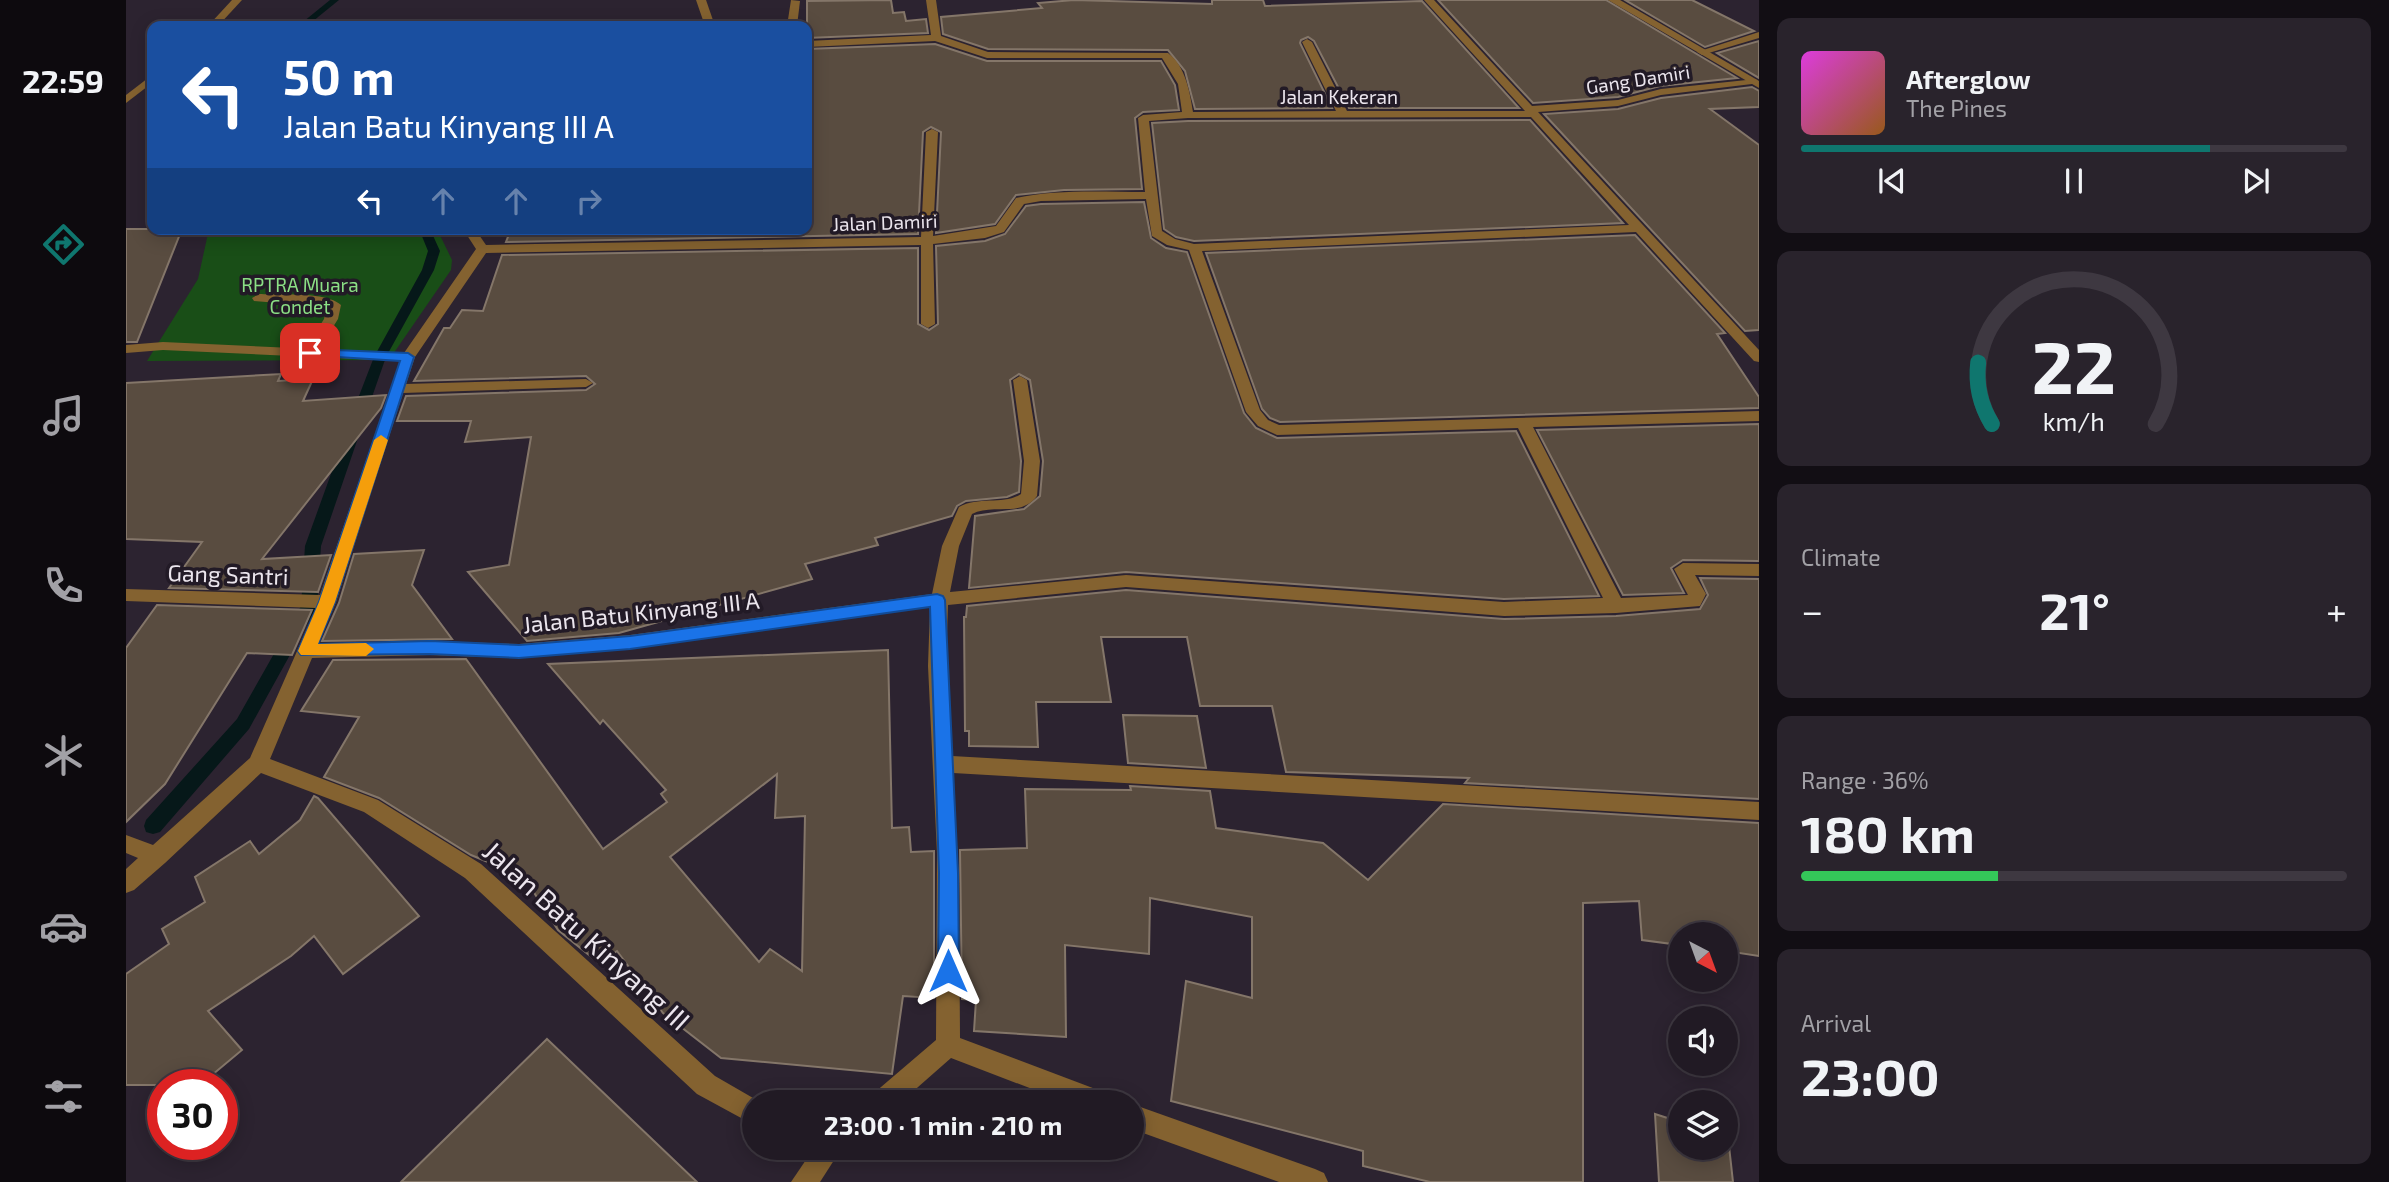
<!DOCTYPE html>
<html lang="en">
<head>
<meta charset="utf-8">
<style>
  body { margin:0; font-family:"Exo 2",sans-serif; background:#29232c; color:#f1f3f6; height:100vh; display:flex; flex-direction:column; font-size:26px; white-space:nowrap }
  * { box-sizing:border-box; margin:0 }
  p { font-size:23px; color:#a2a1a6 }
  .icon { flex:none; width:38px; height:38px; fill:none; stroke:currentColor; stroke-width:2; stroke-linecap:round; stroke-linejoin:round }
  .map { position:relative; flex:1; overflow:hidden }
  .details { display:flex; flex-direction:column; gap:18px; padding:18px; background:#120e14; width:630px }
  .details>* { flex:none }
  .hud { position:absolute; left:21px; top:21px; width:665px; height:214px; border-radius:14px; box-shadow:0 4px 18px #0003,0 0 0 2px #3e3841; background:#1a4fa0; color:#fff; overflow:hidden }
  .needle { width:46px; rotate:139deg }
  .buttons { position:absolute; left:1542px; top:922px; display:grid; gap:14px }
  .buttons a { display:grid; place-items:center; width:70px; height:70px; border-radius:50%; background:#211a24; box-shadow:0 4px 18px #0003,0 0 0 2px #3e3841; font-size:35px }
  .speed { position:absolute; left:21px; top:1069px; display:flex; gap:14px; font-size:35px; font-weight:700; text-align:center }
  .speed>* { display:grid; place-content:center; width:91px; height:91px; border-radius:50%; background:#211a24; box-shadow:0 4px 18px #0003,0 0 0 2px #3e3841; line-height:1 }
  .speed .limit { border:10px solid #d22; background:#fff; color:#111 }
  .pin { position:absolute; display:grid; place-items:center; width:60px; height:60px; color:#fff; margin:-30px; border-radius:14px; box-shadow:0 4px 10px #0006 }
  .me { position:absolute; width:77px; margin:-38px; rotate:0deg; stroke-linejoin:round; filter:drop-shadow(0 0 5px #0008) }
  .turn { display:flex; align-items:center; gap:24px; height:147px; padding:0 21px; font-size:32px }
  .turn .icon { width:91px; height:91px; stroke-width:2.5 }
  .turn b { display:block; font-size:49px; line-height:60px }
  .lanes { display:flex; align-items:center; height:66px; padding:0 21px; background:#0003; justify-content:center; gap:35px; direction:ltr }
  .lanes .off { opacity:.35 }
  .big { font-size:52px; font-weight:700; line-height:1.1 }
  .details .tile { flex:1; display:flex; flex-direction:column; justify-content:center; gap:10px; min-width:0; padding:0 24px; border-radius:14px; background:#29232c }
  .details .dial { align-items:center; gap:0 }
  .dial svg { height:182px; overflow:visible; fill:none; stroke:#3e3841; stroke-width:7; stroke-linecap:round; text-anchor:middle }
  .dial text { fill:#f1f3f6; stroke:none }
  .song { display:flex; align-items:center; gap:21px }
  .cover { width:84px; height:84px; border-radius:10px; background:linear-gradient(135deg,hsl(300 70% 55%),hsl(30 70% 35%)) }
  .played { height:7px; border-radius:4px; background:linear-gradient(90deg,#0f766e 75%,#3e3841 75%) }
  .keys { display:flex; justify-content:space-around; direction:ltr }
  .heat { display:flex; justify-content:space-between; align-items:center; font-size:38px; direction:ltr }
  .charge { height:10px; border-radius:5px; background:linear-gradient(90deg,#34c759 36%,#3e3841 0) }
  .trip { position:absolute; left:616px; top:1090px; width:402px; height:70px; border-radius:35px; background:#211a24; box-shadow:0 4px 18px #0003,0 0 0 2px #3e3841; font-weight:700; line-height:70px; text-align:center }
  main { display:flex; flex:1; min-height:0 }
  .menu { display:flex; flex-direction:column; width:126px; justify-content:space-around; align-items:center; background:#0d0a0e; color:#a2a1a6 }
  .menu .icon { width:49px; height:49px }
  .menu .current { color:#0f766e }
  .menu b { font-size:32px; color:#f1f3f6 }
  .map>svg:first-child { display:block }
</style>
</head>
<body>
<main>
<nav class="menu">
<b>22:59</b>
<svg class="icon current" aria-label="directions" viewBox="0 0 24 24"><path d="M12 3l9 9-9 9-9-9zM9 14v-3h6M13 9l2 2-2 2"/></svg>
<svg class="icon" aria-label="music" viewBox="0 0 24 24"><path d="M9 18V5l10-2v13"/><circle cx="6" cy="18" r="3"/><circle cx="16" cy="16" r="3"/></svg>
<svg class="icon" aria-label="phone" viewBox="0 0 24 24"><path d="M5 4h4l2 5-3 2q2 4 5 5l2-3 5 2v4C11 20 4 13 5 4z"/></svg>
<svg class="icon" aria-label="climate" viewBox="0 0 24 24"><path d="M12 3v18M4 7l16 10M4 17L20 7"/></svg>
<svg class="icon" aria-label="car" viewBox="0 0 24 24"><path d="M5 17H2v-5l4-1 3-4h7l3 4 3 1v5h-3M9 17h6M6 11h13"/><circle cx="7" cy="17" r="2"/><circle cx="17" cy="17" r="2"/></svg>
<svg class="icon" aria-label="filters" viewBox="0 0 24 24"><path d="M4 7h16M4 17h16"/><circle cx="9" cy="7" r="2"/><circle cx="15" cy="17" r="2"/></svg>
</nav>
<div class="map">
<svg width="1633" height="1182" viewBox="0 0 1633 1182">
  <rect width="100%" height="100%" fill="#2c2330"/>
  <!-- green -->
  <polygon fill="#194e17" points="83,229 311,229 326,260 325,270 263,360 21,361 72,279"/>
  <g fill="none" stroke-linecap="round" stroke-linejoin="round">
    <!-- stream -->
    <g fill="#061819" fill-rule="evenodd">
      <polygon points="204,0 213,0 181,26 172,26"/>
      <polygon points="293,229 304,229 314,251 308,270 260,357 240,414 238,417 228,417 226,414 248,357 296,270 302,251"/>
      <polygon points="226,431 233,435 195,546 191,606 123,729 34,832 27,834 20,832 18,826 20,820 111,719 175,606 179,546 219,435"/>
    </g>
  </g>
  <!-- building -->
  <g fill="#594c40" stroke="#847669" stroke-width="2" fill-rule="evenodd">
    <polygon points="765,0 767,13 778,12 780,21 800,19 802,33 681,38 681,1"/>
    <polygon points="948,0 1086,4 1086,0 1137,0 1139,6 1296,1 1393,108 1223,108 1188,41 1182,37 1175,40 1174,43 1206,108 1069,109 1059,71 1042,50 862,49 817,34 815,17 916,8 912,3"/>
    <polygon points="1312,0 1480,0 1611,78 1534,86 1492,97 1407,103"/>
    <polygon points="1499,0 1566,0 1628,31 1579,47"/>
    <polygon points="1633,41 1633,78 1591,53"/>
    <polygon points="809,44 861,61 1035,61 1049,85 1053,110 1017,112 1009,118 1016,189 938,190 890,195 869,224 810,233 815,132 805,127 797,132 792,234 380,242 385,229 681,229 681,49"/>
    <polygon points="1626,87 1633,91 1633,107 1584,109 1633,145 1633,330 1619,331 1418,114 1492,109 1535,98"/>
    <polygon points="1404,120 1497,223 1068,241 1050,237 1038,229 1026,123 1062,121"/>
    <polygon points="1018,202 1025,238 1040,248 1061,252 1118,413 1130,428 1151,438 1390,431 1473,596 1378,599 1000,572 843,588 849,516 898,509 914,496 917,461 904,380 893,374 884,380 895,461 893,492 881,497 840,501 831,506 826,516 749,538 752,545 679,564 686,579 493,633 401,641 342,572 383,565 405,437 339,442 345,421 271,421 280,396 460,390 469,384 460,376 288,381 318,328 324,328 336,310 357,311 376,255 792,248 792,324 803,330 812,324 810,246 859,241 879,234 900,206 915,204"/>
    <polygon points="0,229 56,229 11,342 0,342"/>
    <polygon points="1509,235 1599,333 1591,334 1633,397 1633,408 1154,422 1144,418 1136,409 1080,253"/>
    <polygon points="155,374 152,381 187,379 177,401 260,395 255,408 136,559 205,555 192,592 43,588 76,542 0,539 0,383"/>
    <polygon points="1633,424 1633,561 1557,560 1545,568 1558,593 1497,595 1411,430"/>
    <polygon points="298,550 286,585 326,639 196,641 213,603 228,554"/>
    <polygon points="1574,578 1633,579 1633,799 1339,783 1343,778 1160,772 1146,706 1074,706 1061,637 975,637 985,702 910,702 912,747 843,746 843,731 839,731 838,617 840,617 841,606 1000,590 1378,619 1490,616 1574,609 1582,595"/>
    <polygon points="31,605 186,610 166,655 121,653 39,784 0,822 0,648"/>
    <path d="M762 650 766 828 783 827 785 852 808 851V998L777 996 766 1074 595 1058 537 1013 491 951 473 963 432 930 398 877 345 855 253 798 198 777 233 717 175 711 207 660 340 659 477 849 541 802 535 794 540 790 477 720 474 724 422 664ZM651 774 649 818 679 816 676 971 644 949 633 962 544 857Z"/>
    <polygon points="997,715 1071,716 1080,768 1002,763"/>
    <polygon points="1004,786 1084,791 1090,828 1197,843 1242,880 1317,804 1633,823 1633,956 1600,951 1600,934 1554,934 1554,945 1516,940 1513,901 1457,903 1457,1182 1304,1182 1237,1166 1237,1151 1045,1101 1060,981 1126,998 1126,917 1024,898 1023,954 939,945 940,1037 848,1031 850,1000 836,999 834,850 901,848 899,789 1005,790"/>
    <polygon points="188,796 192,798 293,916 217,974 188,936 165,956 82,1011 116,1050 74,1085 0,1085 0,974 43,944 36,929 79,902 69,877 124,841 133,854 174,820"/>
    <polygon points="421,1039 571,1182 275,1182"/>
    <polygon points="1529,1114 1554,1122 1554,1148 1600,1148 1600,1136 1602,1137 1607,1182 1533,1182"/>
  </g>
  <g fill="none" stroke-linecap="round" stroke-linejoin="round">
    <!-- service -->
    <path fill="#846230" fill-rule="evenodd" d="M133 294C154 295 200 291 215 305L212 319 189 356 184 357 177 353 198 319 201 307 128 301 126 298Z"/>
    <!-- minor -->
    <g fill="#846230" fill-rule="evenodd">
      <polygon points="106,0 116,0 92,26 82,26"/>
      <polygon points="570,0 580,0 589,26 579,26"/>
      <polygon points="665,0 674,1 671,26 661,26"/>
      <path d="M800 0H810L815 36 862 52 1042 53C1059 65 1064 92 1067 112L1210 111 1176 42 1181 39 1186 42 1221 111H1399L1298 0H1308L1406 106 1492 100 1535 89 1630 79 1631 81 1626 84 1535 95 1492 106 1412 112 1633 350V362L1628 361 1510 232 1076 251 1134 410 1142 420 1153 425 1633 411V421L1407 427 1495 598 1562 595 1548 569 1557 563 1633 564V576L1569 575 1580 594 1574 606 1490 613 1378 616 1000 587 822 605 820 666 826 756 1633 802V820L827 773 833 881 834 1038 980 1093 983 1102H940L825 1058 775 1102H745L748 1093 810 1040 811 854 802 666 804 607 504 649 393 658 304 655 186 658 144 759 252 800 355 864 589 1076 634 1102H628V1125L571 1094 339 878 238 812 135 773 39 863 8 890 0 893V869L12 858 0 853V835L27 845 124 758 190 608 0 601V589L194 595 274 361 37 350 0 353V345L37 342 278 353 350 249 337 229H349L360 245 795 237 800 132 806 129 812 132 807 236 870 226 890 198C931 189 977 192 1019 192L1012 118 1017 115 1056 112 1052 84 1036 58H861L809 41 681 47V41L805 35ZM1405 117 1503 225 1068 244 1049 239 1036 231 1023 121 1062 118ZM1020 199 1026 236 1041 245 1063 250 1120 412 1132 426 1151 435 1392 428 1477 598 1378 602 1000 575 824 592 833 546 846 514C866 503 895 518 911 496L914 461 901 380 894 376 887 380 898 461 895 494C879 505 853 496 833 507L816 546 806 594 504 635 393 644 304 641 192 644 210 602 277 393 460 387 467 383 460 379 280 384 289 357 360 253 795 245V324L802 328 809 324 807 244 859 238 878 232 898 204 915 201Z"/>
      <polygon points="1633,32 1633,38 1576,55 1571,52"/>
      <polygon points="26,75 26,83 0,103 0,95"/>
      <polygon points="1006,1104 1189,1169 1198,1173 1202,1182 1153,1182 1006,1129"/>
      <polygon points="688,1148 709,1148 712,1154 694,1182 665,1182"/>
    </g>
    <!-- tertiary -->
    <polygon fill="#846230" fill-rule="evenodd" points="1482,0 1494,0 1633,81 1633,88"/>
  </g>
  <!-- route -->
  <polygon fill="#1a73e8" stroke="#114b97" stroke-width="2" points="184,349 282,353 288,357 209,602 192,644 304,641 393,645 504,636 811,594 817,596 819,600 832,873 833,971 830,978 822,981 815,978 812,971 813,873 804,607 504,649 393,658 304,654 175,655 172,651 193,602 274,361 179,355 177,353"/>
  <!-- slow -->
  <polygon fill="#f59e0b" points="255,435 262,440 209,602 192,644 240,643 248,649 240,656 175,655 172,651 193,602 248,440"/>
  <g text-anchor="middle" dominant-baseline="central" stroke-width="7" stroke-linejoin="round" paint-order="stroke">
    <!-- far-street labels -->
    <g font-size="19" fill="#ebe5ed" stroke="#221a26">
      <text transform="translate(1512 79) rotate(-9)">Gang Damiri</text>
      <text x="1213" y="96">Jalan Kekeran</text>
      <text transform="translate(759 222) rotate(-2)">Jalan Damiri</text>
    </g>
    <!-- far-park labels -->
    <g font-size="19" fill="#8bdf85" stroke="#221a26">
      <text x="174" y="284">RPTRA Muara<tspan x="174" dy="22">Condet</tspan></text>
    </g>
    <!-- street labels -->
    <g font-size="23" fill="#ebe5ed" stroke="#221a26">
      <text transform="translate(102 574) rotate(2)">Gang Santri</text>
      <text transform="translate(515 612) rotate(-6)">Jalan Batu Kinyang III A</text>
    </g>
    <!-- near-street labels -->
    <g font-size="28" fill="#ebe5ed" stroke="#221a26">
      <text transform="translate(461 935) rotate(42)">Jalan Batu Kinyang III</text>
    </g>
  </g>
</svg>
<div class="buttons">
<a><svg class="needle" viewBox="-14 -14 28 28"><path d="M0-13l5 13h-10z" fill="#e53935"/><path d="M0 13l5-13h-10z" fill="#a2a1a6"/></svg></a>
<a><svg class="icon" aria-label="sound" viewBox="0 0 24 24"><path d="M4 9h4l5-4v14l-5-4H4zM17 9q2 3 0 6"/></svg></a>
<a><svg class="icon" aria-label="layers" viewBox="0 0 24 24"><path d="M12 4l9 5-9 5-9-5zM3 14l9 5 9-5"/></svg></a>
</div>
<div class="speed"><div class="limit">30</div></div>
<div class="pin" style="left:184px;top:353px;background:#d93025"><svg class="icon" aria-label="arrive" viewBox="0 0 24 24"><path d="M6 21V4h12l-3 4 3 4H6"/></svg></div>
<svg class="me" style="left:822px;top:971px" viewBox="-20 -20 40 40"><path d="M0-17L14 15 0 8-14 15z" fill="#1a73e8" stroke="#fff" stroke-width="4"/></svg>
<div class="trip">23:00 · 1 min · 210 m</div>
<div class="hud">
<div class="turn"><svg class="icon" aria-label="left" viewBox="0 0 24 24"><path d="M17 20v-9H6M10 6l-5 5 5 5"/></svg><div><b>50 m</b>Jalan Batu Kinyang III A</div></div>
<div class="lanes"><svg class="icon" aria-label="left" viewBox="0 0 24 24"><path d="M17 20v-9H6M10 6l-5 5 5 5"/></svg><svg class="icon off" aria-label="ahead" viewBox="0 0 24 24"><path d="M12 20V5M6 11l6-6 6 6"/></svg><svg class="icon off" aria-label="ahead" viewBox="0 0 24 24"><path d="M12 20V5M6 11l6-6 6 6"/></svg><svg class="icon off" aria-label="right" viewBox="0 0 24 24"><path d="M7 20v-9h11M14 6l5 5-5 5"/></svg></div>
</div>
</div>
<section class="details">
<div class="tile">
<div class="song"><i class="cover"></i><div><b>Afterglow</b><p>The Pines</p></div></div>
<div class="played"></div>
<div class="keys"><svg class="icon" aria-label="previous" viewBox="0 0 24 24"><path d="M18 5L8 12l10 7zM5 5v14"/></svg><svg class="icon" aria-label="pause" viewBox="0 0 24 24"><path d="M8 5v14M16 5v14"/></svg><svg class="icon" aria-label="next" viewBox="0 0 24 24"><path d="M6 5l10 7-10 7zM19 5v14"/></svg></div>
</div>
<div class="tile dial"><svg viewBox="0 0 100 80">
<path d="M14 69A42 42 0 1 1 86 69"/>
<path d="M14 69A42 42 0 0 1 8 42" stroke="#0f766e"/>
<text x="50" y="56" font-size="32" font-weight="700">22</text>
<text x="50" y="72" font-size="11">km/h</text>
</svg></div>
<div class="tile"><p>Climate</p>
<div class="heat"><a>−</a><b class="big">21°</b><a>+</a></div>
</div>
<div class="tile"><p>Range · 36%</p><b class="big">180 km</b><div class="charge"></div></div>
<div class="tile"><p>Arrival</p><b class="big">23:00</b></div>
</section>
</main>
</body>
</html>
